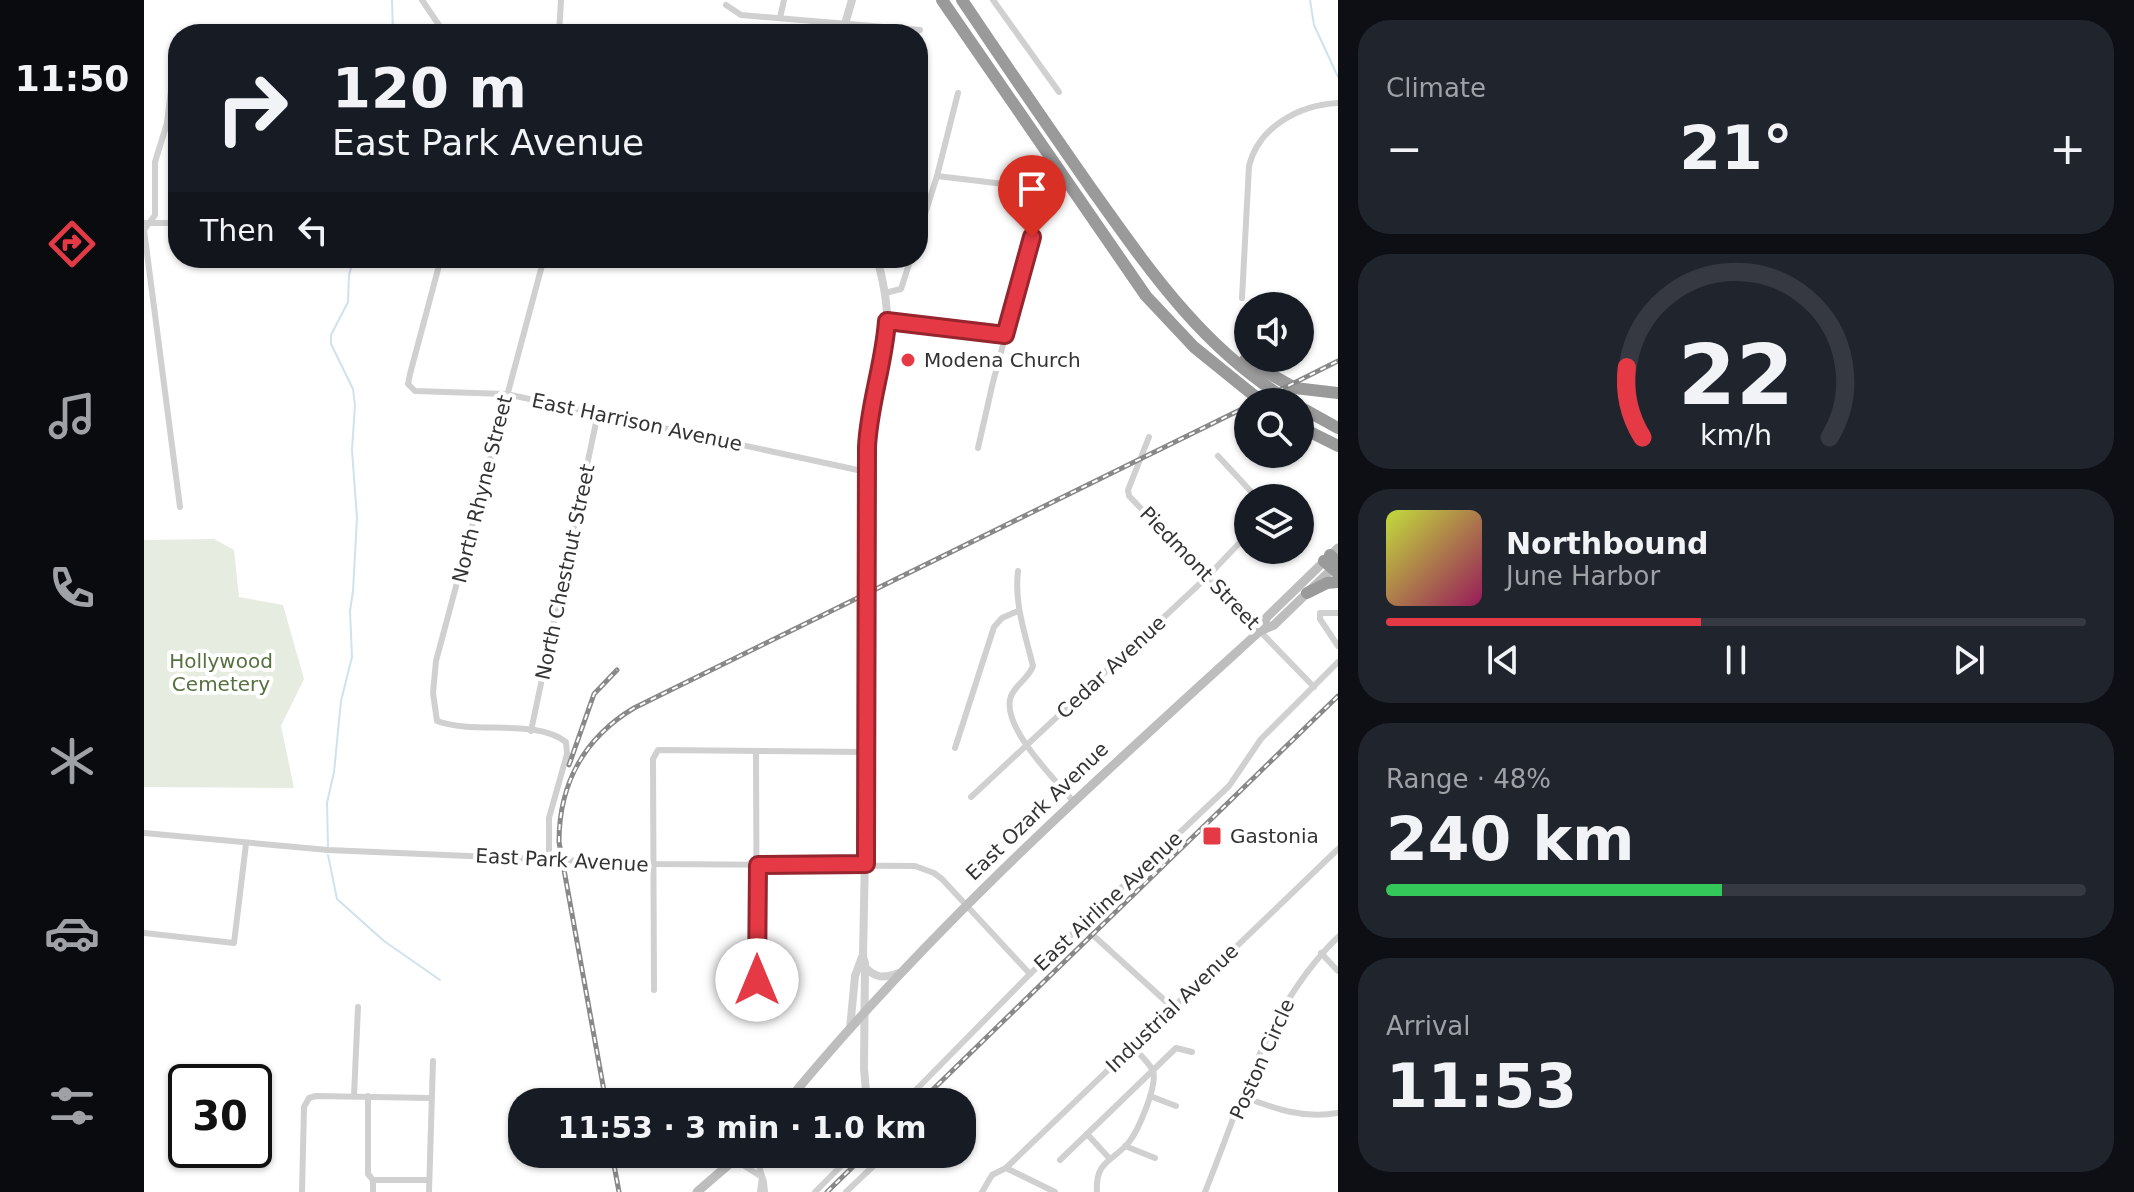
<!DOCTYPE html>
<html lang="en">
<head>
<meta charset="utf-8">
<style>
  body { margin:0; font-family:"DejaVu Sans",sans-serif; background:#20242c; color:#f1f3f6; height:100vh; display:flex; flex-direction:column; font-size:30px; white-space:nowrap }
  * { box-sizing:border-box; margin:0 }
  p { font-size:26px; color:#9ea1a6 }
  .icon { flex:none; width:44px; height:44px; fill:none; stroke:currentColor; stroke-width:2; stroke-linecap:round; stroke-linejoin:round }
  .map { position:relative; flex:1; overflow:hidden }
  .sheet { display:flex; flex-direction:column; gap:20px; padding:20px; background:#0d0f14; width:796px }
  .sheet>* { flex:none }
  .top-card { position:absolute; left:24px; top:24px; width:760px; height:244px; border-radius:32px; box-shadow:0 2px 6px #0004; background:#171b24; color:#f1f3f6; overflow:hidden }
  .controls { position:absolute; left:1090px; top:292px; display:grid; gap:16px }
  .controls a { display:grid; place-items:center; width:80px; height:80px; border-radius:50%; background:#171b24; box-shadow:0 2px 6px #0004; font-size:40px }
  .speed { position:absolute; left:24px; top:1064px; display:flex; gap:16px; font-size:40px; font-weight:700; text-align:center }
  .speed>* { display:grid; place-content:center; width:104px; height:104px; border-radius:50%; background:#171b24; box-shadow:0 2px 6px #0004; line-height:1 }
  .speed .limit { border:4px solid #111; border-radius:12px; background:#fff; color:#111 }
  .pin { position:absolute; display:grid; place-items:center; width:68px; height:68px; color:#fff; margin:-82px -34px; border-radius:50% 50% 50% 0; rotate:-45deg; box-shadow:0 0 8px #0007 }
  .pin .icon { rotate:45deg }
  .me { position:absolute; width:88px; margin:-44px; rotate:0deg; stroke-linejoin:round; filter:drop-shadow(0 0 6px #0008) }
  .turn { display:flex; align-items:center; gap:28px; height:168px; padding:0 32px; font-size:36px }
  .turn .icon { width:104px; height:104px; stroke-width:2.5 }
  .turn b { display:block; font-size:56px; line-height:68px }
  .then { display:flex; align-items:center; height:76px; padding:0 32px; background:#0003; gap:16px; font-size:30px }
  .big { font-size:60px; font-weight:600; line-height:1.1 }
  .sheet .tile { flex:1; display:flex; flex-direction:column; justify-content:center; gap:12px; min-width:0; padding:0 28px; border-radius:32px; background:#20242c }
  .sheet .dial { align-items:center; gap:0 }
  .dial svg { height:208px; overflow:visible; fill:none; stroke:#363941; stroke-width:7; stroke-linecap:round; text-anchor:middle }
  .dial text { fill:#f1f3f6; stroke:none }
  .song { display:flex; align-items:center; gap:24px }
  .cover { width:96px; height:96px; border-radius:12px; background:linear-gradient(135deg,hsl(70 70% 55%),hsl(330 70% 35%)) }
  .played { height:8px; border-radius:4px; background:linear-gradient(90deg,#e63946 45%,#363941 45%) }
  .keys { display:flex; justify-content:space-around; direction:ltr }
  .heat { display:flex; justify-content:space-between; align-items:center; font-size:44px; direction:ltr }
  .charge { height:12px; border-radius:6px; background:linear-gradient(90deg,#34c759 48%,#363941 0) }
  .trip { position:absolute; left:364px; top:1088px; width:468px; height:80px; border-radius:32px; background:#171b24; box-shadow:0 2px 6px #0004; font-weight:600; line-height:80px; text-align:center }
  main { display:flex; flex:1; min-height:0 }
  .dock { display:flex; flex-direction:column; width:144px; justify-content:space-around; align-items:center; background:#090b0e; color:#9ea1a6 }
  .dock .icon { width:56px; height:56px }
  .dock .current { color:#e63946 }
  .dock b { font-size:36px; color:#f1f3f6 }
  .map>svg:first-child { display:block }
</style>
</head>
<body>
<main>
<nav class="dock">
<b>11:50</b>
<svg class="icon current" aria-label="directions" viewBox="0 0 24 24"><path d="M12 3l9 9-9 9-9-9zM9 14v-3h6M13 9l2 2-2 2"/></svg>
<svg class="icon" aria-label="music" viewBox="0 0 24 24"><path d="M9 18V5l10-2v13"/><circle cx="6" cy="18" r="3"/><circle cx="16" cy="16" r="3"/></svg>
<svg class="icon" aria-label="phone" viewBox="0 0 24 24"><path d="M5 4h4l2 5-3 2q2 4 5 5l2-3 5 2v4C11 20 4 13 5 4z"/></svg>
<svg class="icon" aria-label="climate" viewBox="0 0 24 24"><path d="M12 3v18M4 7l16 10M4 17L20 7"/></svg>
<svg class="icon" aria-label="car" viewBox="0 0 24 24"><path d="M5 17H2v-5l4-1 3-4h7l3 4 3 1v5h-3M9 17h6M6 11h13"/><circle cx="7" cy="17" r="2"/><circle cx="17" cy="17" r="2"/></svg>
<svg class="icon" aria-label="filters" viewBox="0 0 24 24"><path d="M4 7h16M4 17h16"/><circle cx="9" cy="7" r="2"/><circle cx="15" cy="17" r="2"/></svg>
</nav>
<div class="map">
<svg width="1194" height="1192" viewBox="0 0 1194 1192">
  <rect width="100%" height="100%" fill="#fff"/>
  <!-- green -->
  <polygon fill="#e6ecdf" points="70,539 90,550 95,597 139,605 160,679 137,726 150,788 0,787 0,540"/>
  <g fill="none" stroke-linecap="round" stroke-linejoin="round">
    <!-- stream -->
    <g stroke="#cfe2ee" stroke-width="2">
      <polyline points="248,0 249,34"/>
      <polyline points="1166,0 1170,25 1194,77"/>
      <polyline points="184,847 183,803 190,772 197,701 208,657 206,611 209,591 213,518 208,450 211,405 209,389 187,344 187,335 204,302 205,275 210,258"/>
      <polyline points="184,855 193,899 240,941 296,980"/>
    </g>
    <!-- minor -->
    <g stroke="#d0d0d0" stroke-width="6">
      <polyline points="278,0 301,34"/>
      <polyline points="849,0 915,92"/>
      <polyline points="582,5 597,15 776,30"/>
      <polyline points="636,18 640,0"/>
      <polyline points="122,34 126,34"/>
      <polyline points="415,34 417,0"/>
      <polyline points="34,55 31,58 23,123 34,121"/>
      <polyline points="23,123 11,162 11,215 0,230 36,507"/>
      <polyline points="793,176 860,184"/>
      <polyline points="0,223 34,223"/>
      <polyline points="774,236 793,176 814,93"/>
      <polyline points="297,258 266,374 264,384 271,391 362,394 723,472"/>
      <path d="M400 258 292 661 289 693 293 721C332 735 390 718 422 742L423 754 405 818V858"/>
      <polyline points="741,293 757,289 767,258"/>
      <path d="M1098 298 1105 166C1115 126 1156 105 1194 103"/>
      <polyline points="743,321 861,335"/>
      <polyline points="1005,437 984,490 985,496 1170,687"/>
      <polyline points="834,448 849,382 888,237"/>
      <polyline points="1074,456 1113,498"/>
      <path d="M874 571C870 604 881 633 889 666 885 678 872 684 867 696 856 726 910 778 929 801"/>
      <polyline points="1194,613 1176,613 1176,619 1194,646"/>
      <polyline points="387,731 454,413"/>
      <polyline points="811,748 850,627 858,618 874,611"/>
      <polyline points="612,751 613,1007"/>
      <polyline points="827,797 1063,577 1104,534"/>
      <polyline points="0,833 184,850 510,864 771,866 790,873 798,879 886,974"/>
      <polyline points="939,926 1028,1007"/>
      <polyline points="0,933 90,943 102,844"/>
      <polyline points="1177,953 1194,971"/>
      <polyline points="510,990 509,759 514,750 723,752"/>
      <polyline points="210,1096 214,1007"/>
      <polyline points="224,1096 224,1174 229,1180 229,1192"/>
      <polyline points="1006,1096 1032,1106"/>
      <path d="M1100 1097C1132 1109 1159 1119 1194 1113"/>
      <polyline points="760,1102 886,974 1085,786 1117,739 1194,662"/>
      <polyline points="943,1134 1032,1048 1048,1052"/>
      <polyline points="981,1146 1011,1158"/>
      <polyline points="611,1154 620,1182 621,1192"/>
      <polyline points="591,1160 618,1177 616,1192"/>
      <polyline points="916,1160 943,1134 966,1159"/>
      <polyline points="862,1168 911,1192"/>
      <polyline points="229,1180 285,1180"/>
      <polyline points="158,1192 160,1107 165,1098 172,1096 287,1098"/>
      <polyline points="285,1192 289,1061"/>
      <polyline points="671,1192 709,1154"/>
      <polyline points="702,1192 742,1154"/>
      <polyline points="838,1192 848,1175 862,1168 1194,849"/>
      <path d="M953 1192C951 1160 969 1162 985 1142 994 1131 1014 1085 1009 1071 1005 1062 994 1053 988 1046"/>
      <path d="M1061 1192C1097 1103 1123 1006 1194 937"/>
    </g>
    <!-- tertiary -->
    <g stroke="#d0d0d0" stroke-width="8">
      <polyline points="698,34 708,0"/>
      <path d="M721 967C732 979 740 978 755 973"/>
      <polyline points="706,1029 711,976 718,957"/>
      <path d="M723 1102 720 1069 721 963 719 957 723 752V447C725 405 741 367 743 325 744 302 739 280 733 258"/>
    </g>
    <!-- secondary -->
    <g stroke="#bdbdbd" stroke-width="9">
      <polyline points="1116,631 1123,617 1194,548"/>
      <path d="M643 1102C785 929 951 781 1116 631L1130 625 1191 566"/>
      <polyline points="553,1192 597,1154"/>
    </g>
    <!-- motorway -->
    <g stroke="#9a9a9a" stroke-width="12">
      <polyline points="798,0 1002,296 1050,347 1118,402"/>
      <path d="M818 0C861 64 905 128 949 191 1006 271 1060 350 1147 402"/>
      <polyline points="1101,360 1151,388 1194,393"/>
      <polyline points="1156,407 1194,428"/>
      <polyline points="1156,427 1194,446"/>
      <polyline points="1186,555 1194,563"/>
      <polyline points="1180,561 1194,573"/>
      <polyline points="1163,593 1183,583 1194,582"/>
    </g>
    <!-- rail casing -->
    <g stroke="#888" stroke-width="5">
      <g id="rail">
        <polyline points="1112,402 1194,361"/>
        <polyline points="425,765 450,694 473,670"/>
        <path d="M462 1102 415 842C415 784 440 738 490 708L1104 406"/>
        <polyline points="776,1102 1194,696"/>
        <polyline points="468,1154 475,1192"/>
        <polyline points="683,1192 722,1154"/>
      </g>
    </g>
    <!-- rail -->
    <use href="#rail" stroke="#fff" stroke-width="2" stroke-dasharray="6" stroke-linecap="butt"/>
  </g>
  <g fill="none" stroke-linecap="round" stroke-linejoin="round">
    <!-- route casing -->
    <g stroke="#96252e" stroke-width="20">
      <path id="route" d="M613 980 614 865 722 864 723 447C725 404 740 364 743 321L861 335 888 237"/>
    </g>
    <!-- route -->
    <use href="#route" stroke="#e63946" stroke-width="14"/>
  </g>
  <!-- markers -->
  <g fill="#e63946" stroke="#fff" stroke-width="3">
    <circle cx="764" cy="360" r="8"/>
    <rect x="1058" y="826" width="20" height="20" rx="4"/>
  </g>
  <g text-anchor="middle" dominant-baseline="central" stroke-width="8" stroke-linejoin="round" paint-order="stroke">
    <!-- poi labels -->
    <g font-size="20" fill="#333" stroke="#fff" text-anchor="start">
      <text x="780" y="360">Modena Church</text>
      <text x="1086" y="836">Gastonia</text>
    </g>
    <!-- street labels -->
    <g font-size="20" fill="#333" stroke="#fff">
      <text transform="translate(493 422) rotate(12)">East Harrison Avenue</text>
      <text transform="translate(338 489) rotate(-76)">North Rhyne Street</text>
      <text transform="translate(1056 568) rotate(46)">Piedmont Street</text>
      <text transform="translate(421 572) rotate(-78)">North Chestnut Street</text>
      <text transform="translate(967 667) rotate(-43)">Cedar Avenue</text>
      <text transform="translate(893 811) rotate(-44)">East Ozark Avenue</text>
      <text transform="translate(418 860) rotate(3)">East Park Avenue</text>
      <text transform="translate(964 901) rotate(-43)">East Airline Avenue</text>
      <text transform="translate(1028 1008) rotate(-44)">Industrial Avenue</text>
      <text transform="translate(1118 1059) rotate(-66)">Poston Circle</text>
    </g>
    <!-- park labels -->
    <g font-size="20" fill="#56703f" stroke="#fff">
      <text x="77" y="661">Hollywood<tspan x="77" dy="23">Cemetery</tspan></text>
    </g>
  </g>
</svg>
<div class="controls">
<a><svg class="icon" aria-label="sound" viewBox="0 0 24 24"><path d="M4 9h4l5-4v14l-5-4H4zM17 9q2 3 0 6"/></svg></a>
<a><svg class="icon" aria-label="search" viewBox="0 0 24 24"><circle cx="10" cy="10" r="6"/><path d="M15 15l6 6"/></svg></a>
<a><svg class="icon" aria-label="layers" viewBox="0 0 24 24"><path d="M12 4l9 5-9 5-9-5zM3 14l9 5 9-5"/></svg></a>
</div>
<div class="speed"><div class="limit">30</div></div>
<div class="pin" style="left:888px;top:237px;background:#d93025"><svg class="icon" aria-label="arrive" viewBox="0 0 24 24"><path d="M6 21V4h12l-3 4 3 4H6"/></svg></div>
<svg class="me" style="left:613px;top:980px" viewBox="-20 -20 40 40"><circle r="19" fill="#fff"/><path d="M0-13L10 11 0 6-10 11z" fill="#e63946"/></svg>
<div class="trip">11:53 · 3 min · 1.0 km</div>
<div class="top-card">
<div class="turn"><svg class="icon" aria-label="right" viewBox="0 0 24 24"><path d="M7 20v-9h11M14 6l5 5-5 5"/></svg><div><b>120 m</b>East Park Avenue</div></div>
<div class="then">Then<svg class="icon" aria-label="left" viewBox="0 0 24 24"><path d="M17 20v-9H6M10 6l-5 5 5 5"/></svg></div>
</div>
</div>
<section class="sheet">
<div class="tile"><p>Climate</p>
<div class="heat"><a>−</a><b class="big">21°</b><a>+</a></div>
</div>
<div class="tile dial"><svg viewBox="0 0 100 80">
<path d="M14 69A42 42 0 1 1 86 69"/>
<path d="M14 69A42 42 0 0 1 8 42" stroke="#e63946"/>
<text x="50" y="56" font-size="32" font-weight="700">22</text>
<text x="50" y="72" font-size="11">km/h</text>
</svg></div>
<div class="tile">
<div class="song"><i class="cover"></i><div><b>Northbound</b><p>June Harbor</p></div></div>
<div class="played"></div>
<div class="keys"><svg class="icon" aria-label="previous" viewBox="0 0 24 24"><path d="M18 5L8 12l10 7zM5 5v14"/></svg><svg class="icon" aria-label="pause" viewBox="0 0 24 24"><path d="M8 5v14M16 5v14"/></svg><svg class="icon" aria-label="next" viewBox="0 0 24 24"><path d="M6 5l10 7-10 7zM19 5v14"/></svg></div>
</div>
<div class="tile"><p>Range · 48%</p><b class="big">240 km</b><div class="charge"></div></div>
<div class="tile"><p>Arrival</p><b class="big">11:53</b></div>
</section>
</main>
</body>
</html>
